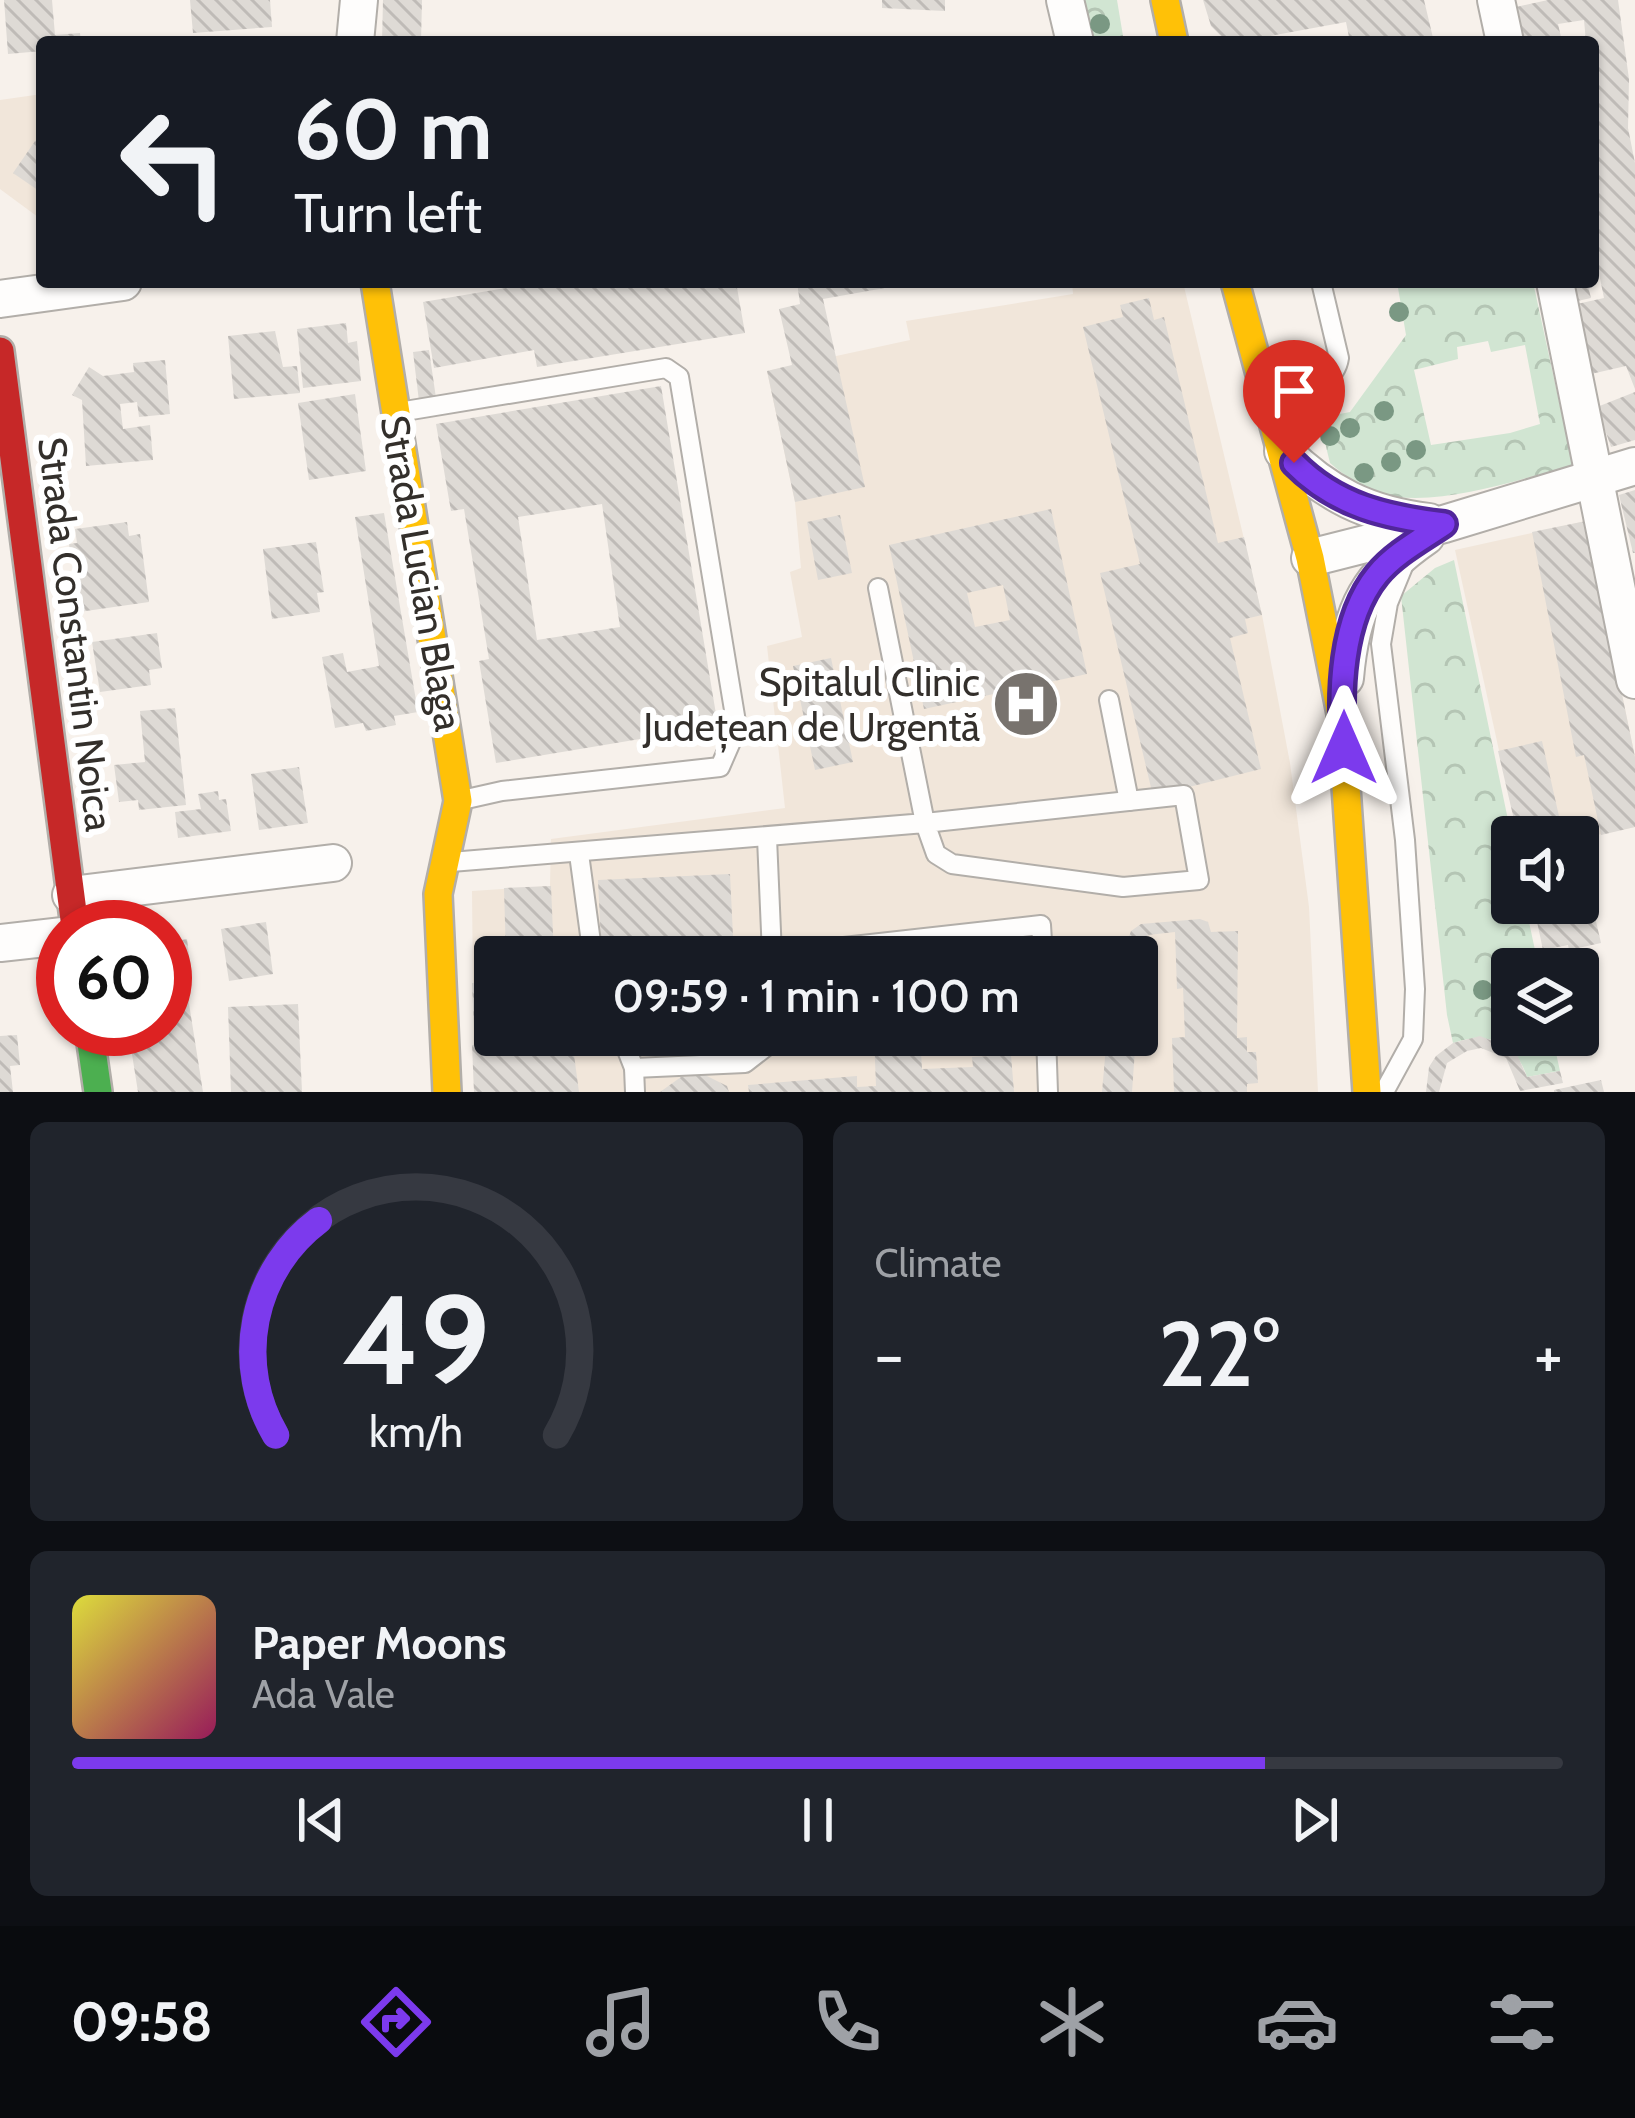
<!DOCTYPE html>
<html lang="en">
<head>
<meta charset="utf-8">
<style>
  body { margin:0; font-family:Cabin,sans-serif; background:#20242c; color:#f1f3f6; height:100vh; display:flex; flex-direction:column; font-size:45px; white-space:nowrap }
  * { box-sizing:border-box; margin:0 }
  p { font-size:39px; color:#9ea1a6 }
  .icon { flex:none; width:66px; height:66px; fill:none; stroke:currentColor; stroke-width:2; stroke-linecap:round; stroke-linejoin:round }
  .map { position:relative; height:1092px; overflow:hidden }
  .drawer { display:flex; flex-direction:column; gap:30px; padding:30px; background:#0d0f14; flex:1 }
  .drawer>* { flex:none }
  .top-card { position:absolute; left:36px; top:36px; width:1563px; height:252px; border-radius:12px; box-shadow:0 3px 9px #0004; background:#171b24; color:#f1f3f6; overflow:hidden }
  .controls { position:absolute; left:1491px; top:816px; display:grid; gap:24px }
  .controls a { display:grid; place-items:center; width:108px; height:108px; border-radius:12px; background:#171b24; box-shadow:0 3px 9px #0004; font-size:60px }
  .speed { position:absolute; left:36px; top:900px; display:flex; gap:24px; font-size:60px; font-weight:700; text-align:center }
  .speed>* { display:grid; place-content:center; width:156px; height:156px; border-radius:50%; background:#171b24; box-shadow:0 3px 9px #0004; line-height:1 }
  .speed .limit { border:18px solid #d22; background:#fff; color:#111 }
  .pin { position:absolute; display:grid; place-items:center; width:102px; height:102px; color:#fff; margin:-123px -51px; border-radius:50% 50% 50% 0; rotate:-45deg; box-shadow:0 0 12px #0007 }
  .pin .icon { rotate:45deg }
  .me { position:absolute; width:132px; margin:-66px; rotate:0deg; stroke-linejoin:round; filter:drop-shadow(0 0 9px #0008) }
  .turn { display:flex; align-items:center; gap:42px; height:252px; padding:0 60px; font-size:54px }
  .turn .icon { width:156px; height:156px; stroke-width:2.5 }
  .turn b { display:block; font-size:84px; line-height:102px }
  .big { font-size:90px; font-weight:600; line-height:1.1 }
  .drawer .tile { flex:1; display:flex; flex-direction:column; justify-content:center; gap:18px; min-width:0; padding:0 42px; border-radius:18px; background:#20242c }
  .drawer .dial { align-items:center; gap:0 }
  .dial svg { height:312px; overflow:visible; fill:none; stroke:#363941; stroke-width:7; stroke-linecap:round; text-anchor:middle }
  .dial text { fill:#f1f3f6; stroke:none }
  .song { display:flex; align-items:center; gap:36px }
  .cover { width:144px; height:144px; border-radius:18px; background:linear-gradient(135deg,hsl(60 70% 55%),hsl(330 70% 35%)) }
  .played { height:12px; border-radius:6px; background:linear-gradient(90deg,#7c3aed 80%,#363941 80%) }
  .keys { display:flex; justify-content:space-around; direction:ltr }
  .heat { display:flex; justify-content:space-between; align-items:center; font-size:66px; direction:ltr }
  .drawer .tiles { flex:1; display:grid; gap:30px; grid-template-columns:1fr 1fr }
  .tile:last-child { grid-column:span 2 }
  .trip { position:absolute; left:474px; top:936px; width:684px; height:120px; border-radius:12px; background:#171b24; box-shadow:0 3px 9px #0004; font-weight:600; line-height:120px; text-align:center }
  .menu { display:flex; height:192px; justify-content:space-around; align-items:center; background:#090b0e; color:#9ea1a6 }
  .menu .icon { width:84px; height:84px }
  .menu .on { color:#7c3aed }
  .menu b { font-size:54px; color:#f1f3f6 }
  .map>svg:first-child { display:block }
</style>
</head>
<body>
<div class="map">
<svg width="1635" height="1092" viewBox="0 0 1635 1092">
  <defs>
    <pattern id="park-crowns" width="20" height="18" patternUnits="userSpaceOnUse" patternTransform="scale(3)"><rect width="20" height="18" fill="#d1e5d2"/><path d="M2 6a3 3 0 1 1 6 0M12 15a3 3 0 1 1 6 0" fill="none" stroke="#b4c5b4"/></pattern>
    <pattern id="building-back-hatch" width="6" height="6" patternUnits="userSpaceOnUse" patternTransform="scale(3)"><rect width="6" height="6" fill="#dedad5"/><path d="M-1 5l2 2M0 0l6 6M5-1l2 2" fill="none" stroke="#bfbbb7"/></pattern>
  </defs>
  <rect width="100%" height="100%" fill="#f7f1eb"/>
  <!-- built -->
  <g fill="#f1e6da" fill-rule="evenodd">
    <polygon points="42,94 42,220 0,189 0,100"/>
    <path d="M1072 282H1183L1262 615 1290 763 1309 907 1318 1092H474L472 891 550 886 551 839 785 808 767 646 802 637 790 572 801 568 795 502 767 371 910 340 906 321 1073 294ZM495 957H1137V1035H495Z"/>
    <polygon points="1586,521 1635,757 1635,827 1578,839 1518,837 1455,550"/>
  </g>
  <!-- park -->
  <g fill="url(#park-crowns)" fill-rule="evenodd">
    <polygon points="1073,0 1117,0 1124,42 1083,42"/>
    <path d="M1397 282H1533L1573 466C1516 479 1434 510 1378 493 1360 487 1344 475 1330 463L1319 418 1350 412 1406 335ZM1488 341 1491 352 1525 345 1540 424 1510 433 1431 445 1414 370 1458 359 1457 347Z"/>
    <path d="M1454 560 1512 839V903H1525L1539 969H1512V1035H1552L1560 1071 1527 1077C1516 1042 1488 1031 1453 1043L1447 1015 1401 596 1435 568Z"/>
  </g>
  <!-- building -->
  <g fill="url(#building-back-hatch)" fill-rule="evenodd">
    <polygon points="4,0 52,0 55,35 80,33 81,42 42,42 42,51 8,54"/>
    <polygon points="190,0 270,0 272,27 193,33"/>
    <polygon points="383,0 422,0 421,42 382,42"/>
    <polygon points="882,0 945,0 945,11 882,8"/>
    <polygon points="1203,0 1424,0 1434,42 1350,42 1346,22 1238,42 1221,36 1211,26"/>
    <polygon points="1548,0 1618,0 1629,79 1628,128 1635,163 1635,389 1626,366 1591,374 1577,304 1604,298 1593,244 1593,42 1586,42 1584,20 1558,24 1561,37 1546,42 1523,42 1516,7"/>
    <polygon points="42,131 42,193 13,173"/>
    <polygon points="540,282 736,282 745,333 537,367 534,350 434,368 423,302"/>
    <polygon points="797,282 907,284 823,299 865,487 795,502 767,371 792,365 779,309 800,304"/>
    <polygon points="1569,282 1587,282 1591,298 1573,302"/>
    <polygon points="1149,298 1154,320 1164,317 1218,543 1244,537 1262,615 1245,619 1248,633 1230,638 1261,769 1153,796 1100,573 1140,564 1083,327 1123,317 1120,305"/>
    <polygon points="346,323 348,343 357,341 361,381 303,388 297,329"/>
    <polygon points="275,331 283,367 297,366 300,393 234,399 228,336"/>
    <polygon points="429,350 436,398 419,401 413,352"/>
    <polygon points="165,360 170,414 139,417 137,402 120,404 123,429 150,425 153,460 86,466 82,400 72,395 89,367 103,376 134,372 133,363"/>
    <path d="M661 386 718 726 496 763 479 661 489 659 464 509 451 511 436 424ZM602 504 620 627 537 640 518 517Z"/>
    <polygon points="1635,392 1635,440 1611,447 1597,407"/>
    <polygon points="355,394 366,471 309,480 298,403"/>
    <polygon points="1635,490 1635,553 1633,553 1619,495"/>
    <path d="M1051 509 1087 674 924 709 889 545ZM1003 585 1010 620 975 627 967 593Z"/>
    <polygon points="384,513 418,712 394,716 396,725 366,731 363,723 335,728 322,657 343,653 347,672 379,666 355,517"/>
    <polygon points="840,515 852,573 818,580 807,522"/>
    <polygon points="1586,521 1635,757 1635,827 1601,835 1584,755 1576,757 1532,532"/>
    <polygon points="127,522 129,536 140,534 149,602 79,612 69,544 77,543 75,529"/>
    <polygon points="316,542 324,592 317,593 320,612 272,619 263,549"/>
    <polygon points="157,633 162,668 149,670 151,685 100,692 92,642"/>
    <polygon points="831,658 853,762 815,770 793,666"/>
    <polygon points="175,708 186,805 139,810 138,800 119,802 114,765 145,762 140,711"/>
    <polygon points="1542,741 1561,825 1585,820 1590,836 1518,837 1498,751"/>
    <polygon points="299,767 308,823 259,830 251,774"/>
    <polygon points="218,791 219,800 226,799 231,831 178,838 175,812 201,809 198,794"/>
    <polygon points="730,874 733,936 601,943 598,880"/>
    <polygon points="1587,882 1601,943 1569,950 1568,945 1543,950 1533,903 1578,903 1578,884"/>
    <polygon points="551,886 554,957 506,957 504,888"/>
    <polygon points="1200,919 1208,922 1211,932 1238,931 1237,1038 1247,1037 1247,1052 1256,1052 1258,1083 1247,1084 1247,1092 1174,1092 1172,1038 1185,1037 1183,988 1177,989 1175,932 1148,935 1143,940 1141,957 1113,957 1113,951 1124,951 1131,931 1141,924"/>
    <polygon points="266,922 273,974 229,981 221,929"/>
    <polygon points="187,939 192,979 165,984 165,943"/>
    <polygon points="1028,943 1028,957 809,957 809,953"/>
    <polygon points="495,982 495,1028 474,1029 472,983"/>
    <polygon points="187,991 203,1092 138,1092 128,1029 165,1029 165,994"/>
    <polygon points="298,1004 302,1092 231,1092 228,1007"/>
    <polygon points="17,1035 20,1065 10,1066 13,1092 0,1092 0,1036"/>
    <polygon points="874,1035 920,1035 922,1069 973,1067 972,1057 1011,1055 1014,1092 749,1092 748,1085 857,1076 857,1087 876,1086"/>
    <polygon points="1107,1035 1136,1035 1132,1092 1102,1092"/>
    <polygon points="1480,1036 1515,1050 1527,1077 1560,1071 1563,1083 1520,1091 1506,1058 1481,1048 1467,1051 1447,1063 1439,1092 1426,1092 1429,1067 1436,1056 1453,1043"/>
    <polygon points="572,1040 579,1092 474,1092 472,1045"/>
    <polygon points="705,1075 727,1086 729,1092 660,1092 681,1077"/>
    <polygon points="1601,1080 1604,1092 1554,1092 1554,1090"/>
  </g>
  <g fill="none" stroke-linecap="round" stroke-linejoin="round">
    <!-- lane casing -->
    <g stroke="#b2aea9" stroke-width="22">
      <g id="lane">
        <path d="M1276 408C1298 396 1335 386 1339 358L1321 282"/>
        <polyline points="399,412 666,368 679,377 737,728 720,767 502,791 462,800"/>
        <polyline points="1109,700 1129,801"/>
        <polyline points="767,838 772,955 1041,925 1043,957"/>
        <polyline points="579,854 593,957"/>
        <polyline points="451,862 925,823 1184,795 1199,880 1123,887 952,864 936,854 925,823 878,588"/>
        <polyline points="621,1035 634,1068 635,1092"/>
        <polyline points="1046,1035 1048,1092"/>
        <polyline points="634,1068 745,1063 781,1035"/>
        <polyline points="1384,1092 1413,1039 1415,989 1405,840 1381,644 1388,603 1404,564"/>
      </g>
    </g>
    <!-- street casing -->
    <g stroke="#b2aea9" stroke-width="40">
      <g id="street">
        <polyline points="1065,0 1075,42"/>
        <polyline points="1496,0 1505,42"/>
        <polyline points="355,42 359,0"/>
        <polyline points="1555,282 1635,680"/>
        <polyline points="0,299 123,282"/>
        <path d="M1283 451C1326 494 1368 515 1429 522"/>
        <polyline points="1310,558 1444,524 1635,466"/>
        <path d="M1345 678C1351 607 1368 576 1426 536"/>
        <polyline points="71,895 333,863"/>
        <polyline points="0,943 63,936"/>
      </g>
    </g>
    <!-- fast casing -->
    <g stroke="#b2aea9" stroke-width="32">
      <polyline id="fast" points="89,1029 98,1092"/>
    </g>
    <!-- slow casing -->
    <g stroke="#b2aea9" stroke-width="32">
      <g id="slow">
        <polyline points="1165,0 1174,42"/>
        <polyline points="375,282 458,801 438,894 447,1092"/>
        <polyline points="1235,282 1310,558 1341,714 1367,1092"/>
      </g>
    </g>
    <!-- jam casing -->
    <g stroke="#b2aea9" stroke-width="32">
      <polyline id="jam" points="0,351 75,927"/>
    </g>
    <!-- lane -->
    <use href="#lane" stroke="#fefdfc" stroke-width="18"/>
    <!-- street -->
    <use href="#street" stroke="#fefdfc" stroke-width="36"/>
    <!-- fast -->
    <use href="#fast" stroke="#4caf50" stroke-width="27"/>
    <!-- slow -->
    <use href="#slow" stroke="#ffc107" stroke-width="27"/>
    <!-- jam -->
    <use href="#jam" stroke="#c62828" stroke-width="27"/>
  </g>
  <!-- trees -->
  <g fill="#7a9883">
    <circle cx="1100" cy="24" r="10"/>
    <circle cx="1399" cy="312" r="10"/>
    <circle cx="1384" cy="411" r="10"/>
    <circle cx="1350" cy="428" r="10"/>
    <circle cx="1330" cy="436" r="10"/>
    <circle cx="1416" cy="450" r="10"/>
    <circle cx="1391" cy="462" r="10"/>
    <circle cx="1364" cy="473" r="10"/>
    <circle cx="1483" cy="990" r="10"/>
  </g>
  <g fill="none" stroke-linecap="round" stroke-linejoin="round">
    <!-- route casing -->
    <g stroke="#51269a" stroke-width="30">
      <path id="route" d="M1294 463C1336 506 1387 517 1444 524 1422 539 1394 554 1377 575 1341 619 1339 694 1344 748"/>
    </g>
    <!-- route -->
    <use href="#route" stroke="#7c3aed" stroke-width="21"/>
  </g>
  <!-- icons -->
  <defs>
    <g id="hospital-disc" transform="scale(3.45)"><circle r="9.5" fill="#78736e" stroke="#fff"/><path d="M-5-5h3v3.5h4V-5h3V5h-3V1.5h-4V5h-3Z" fill="#fff"/></g>
  </defs>
  <g fill-rule="evenodd">
    <use href="#hospital-disc" x="1026" y="704"/>
  </g>
  <g text-anchor="middle" dominant-baseline="central" stroke-width="12" stroke-linejoin="round" paint-order="stroke">
    <!-- street labels -->
    <g font-size="39" fill="#332f2b" stroke="#fff">
      <text transform="translate(422 573) rotate(80)">Strada Lucian Blaga</text>
      <text transform="translate(76 634) rotate(83)">Strada Constantin Noica</text>
    </g>
    <!-- poi labels -->
    <g font-size="39" fill="#332f2b" stroke="#fff" text-anchor="end">
      <text x="980" y="682">Spitalul Clinic<tspan x="980" dy="45">Județean de Urgentă</tspan></text>
    </g>
  </g>
</svg>
<div class="controls">
<a><svg class="icon" aria-label="sound" viewBox="0 0 24 24"><path d="M4 9h4l5-4v14l-5-4H4zM17 9q2 3 0 6"/></svg></a>
<a><svg class="icon" aria-label="layers" viewBox="0 0 24 24"><path d="M12 4l9 5-9 5-9-5zM3 14l9 5 9-5"/></svg></a>
</div>
<div class="speed"><div class="limit">60</div></div>
<div class="pin" style="left:1294px;top:463px;background:#d93025"><svg class="icon" aria-label="arrive" viewBox="0 0 24 24"><path d="M6 21V4h12l-3 4 3 4H6"/></svg></div>
<svg class="me" style="left:1344px;top:748px" viewBox="-20 -20 40 40"><path d="M0-17L14 15 0 8-14 15z" fill="#7c3aed" stroke="#fff" stroke-width="4"/></svg>
<div class="trip">09:59 · 1 min · 100 m</div>
<div class="top-card">
<div class="turn"><svg class="icon" aria-label="left" viewBox="0 0 24 24"><path d="M17 20v-9H6M10 6l-5 5 5 5"/></svg><div><b>60 m</b>Turn left</div></div>
</div>
</div>
<section class="drawer">
<div class="tiles">
<div class="tile dial"><svg viewBox="0 0 100 80">
<path d="M14 69A42 42 0 1 1 86 69"/>
<path d="M14 69A42 42 0 0 1 25 14" stroke="#7c3aed"/>
<text x="50" y="56" font-size="32" font-weight="700">49</text>
<text x="50" y="72" font-size="11">km/h</text>
</svg></div>
<div class="tile"><p>Climate</p>
<div class="heat"><a>−</a><b class="big">22°</b><a>+</a></div>
</div>
<div class="tile">
<div class="song"><i class="cover"></i><div><b>Paper Moons</b><p>Ada Vale</p></div></div>
<div class="played"></div>
<div class="keys"><svg class="icon" aria-label="previous" viewBox="0 0 24 24"><path d="M18 5L8 12l10 7zM5 5v14"/></svg><svg class="icon" aria-label="pause" viewBox="0 0 24 24"><path d="M8 5v14M16 5v14"/></svg><svg class="icon" aria-label="next" viewBox="0 0 24 24"><path d="M6 5l10 7-10 7zM19 5v14"/></svg></div>
</div>
</div>
</section>
<nav class="menu">
<b>09:58</b>
<svg class="icon on" aria-label="directions" viewBox="0 0 24 24"><path d="M12 3l9 9-9 9-9-9zM9 14v-3h6M13 9l2 2-2 2"/></svg>
<svg class="icon" aria-label="music" viewBox="0 0 24 24"><path d="M9 18V5l10-2v13"/><circle cx="6" cy="18" r="3"/><circle cx="16" cy="16" r="3"/></svg>
<svg class="icon" aria-label="phone" viewBox="0 0 24 24"><path d="M5 4h4l2 5-3 2q2 4 5 5l2-3 5 2v4C11 20 4 13 5 4z"/></svg>
<svg class="icon" aria-label="climate" viewBox="0 0 24 24"><path d="M12 3v18M4 7l16 10M4 17L20 7"/></svg>
<svg class="icon" aria-label="car" viewBox="0 0 24 24"><path d="M5 17H2v-5l4-1 3-4h7l3 4 3 1v5h-3M9 17h6M6 11h13"/><circle cx="7" cy="17" r="2"/><circle cx="17" cy="17" r="2"/></svg>
<svg class="icon" aria-label="filters" viewBox="0 0 24 24"><path d="M4 7h16M4 17h16"/><circle cx="9" cy="7" r="2"/><circle cx="15" cy="17" r="2"/></svg>
</nav>
</body>
</html>
